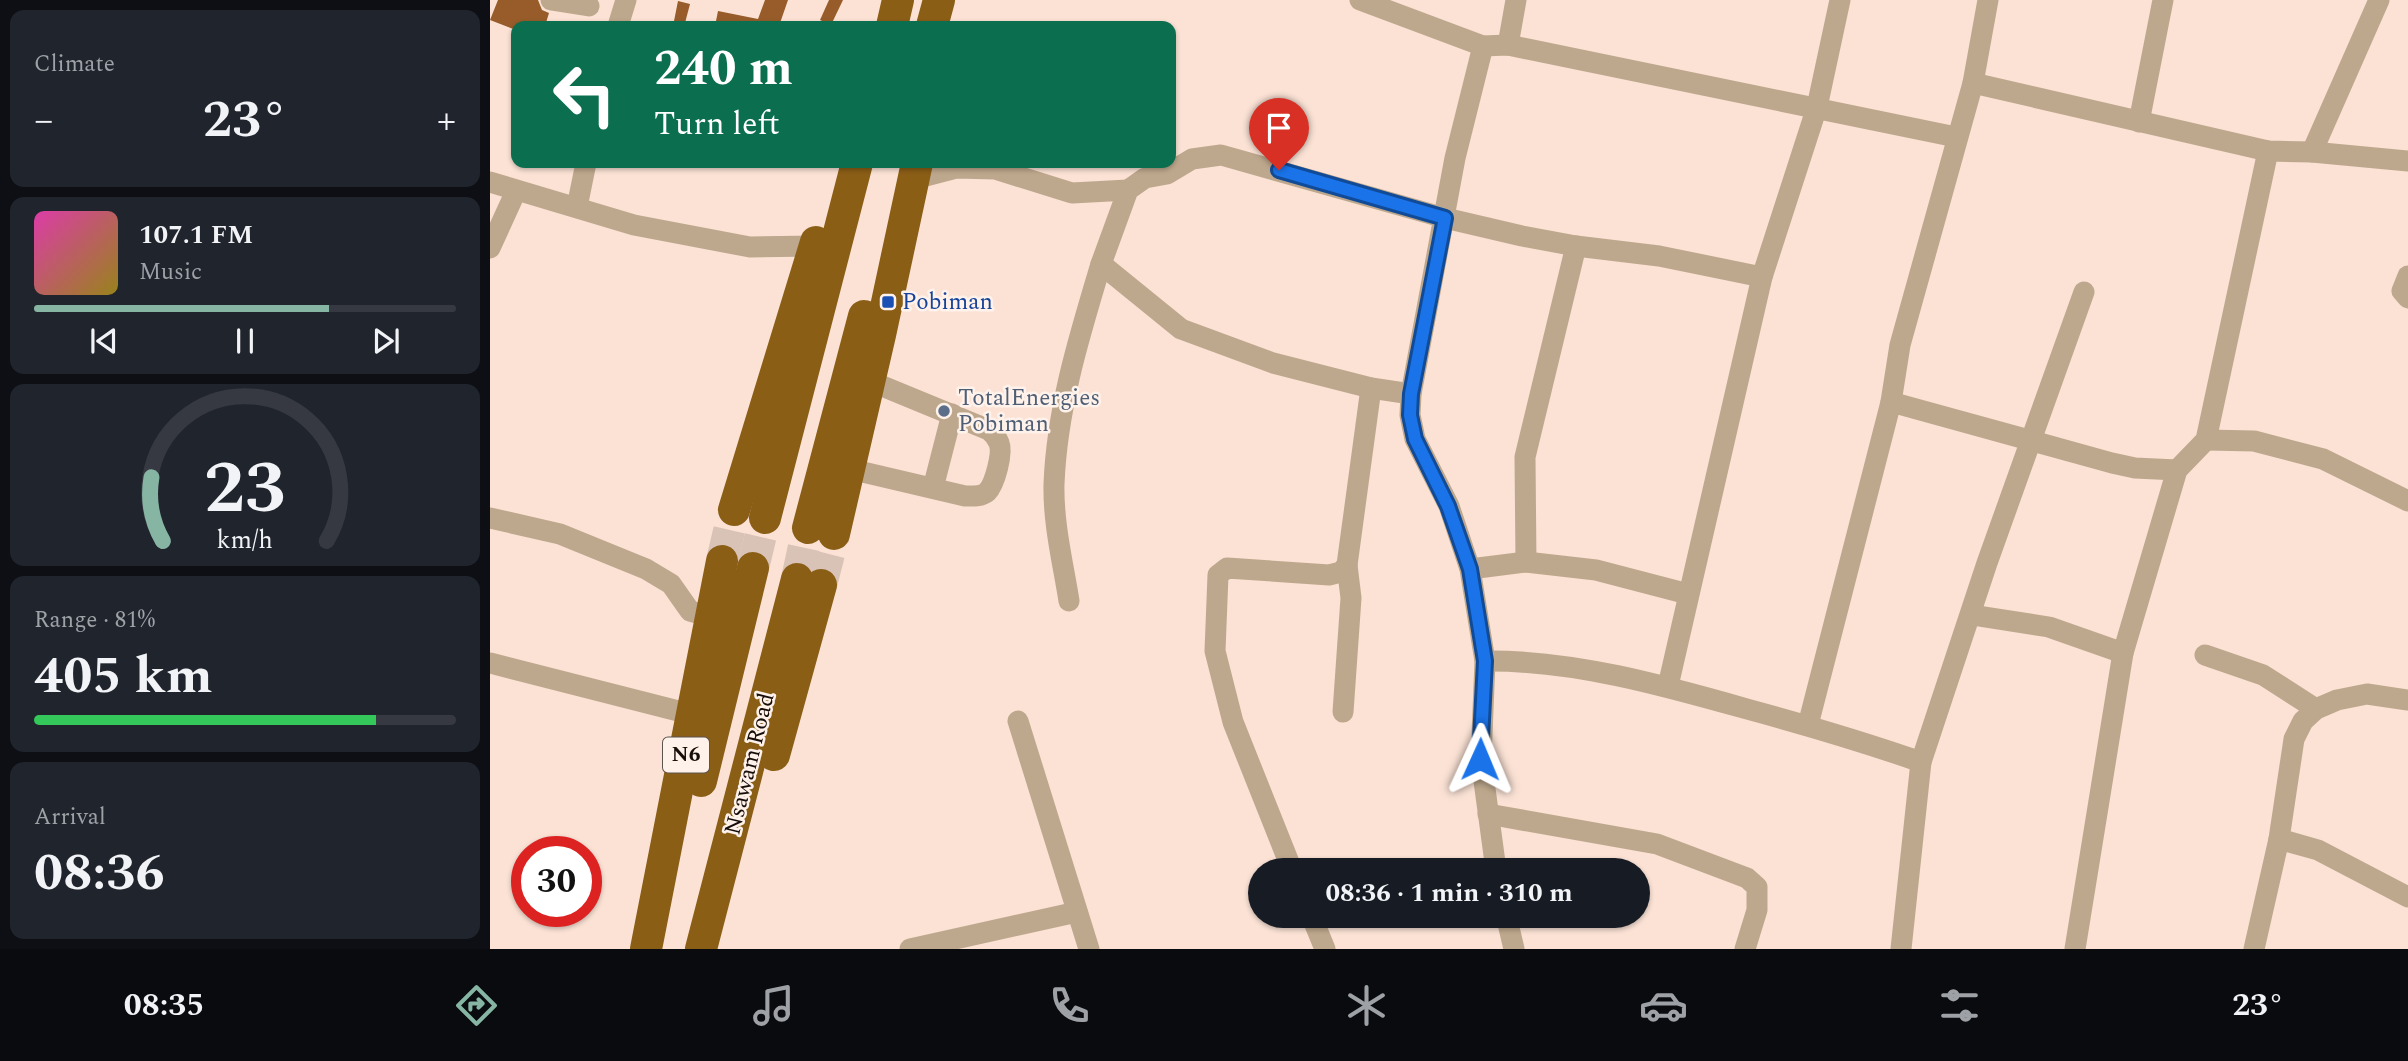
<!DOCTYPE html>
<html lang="en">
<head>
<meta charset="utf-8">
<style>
  body { margin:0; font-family:Spectral,serif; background:#20242c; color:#f1f3f6; height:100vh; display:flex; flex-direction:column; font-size:26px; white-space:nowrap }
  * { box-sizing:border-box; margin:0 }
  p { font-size:23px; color:#9ea1a6 }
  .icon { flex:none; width:38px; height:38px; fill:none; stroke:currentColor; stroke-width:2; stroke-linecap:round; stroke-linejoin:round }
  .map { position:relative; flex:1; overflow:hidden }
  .sheet { display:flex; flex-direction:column; gap:10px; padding:10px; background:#0d0f14; width:490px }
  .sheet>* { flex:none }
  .banner { position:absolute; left:21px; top:21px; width:665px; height:147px; border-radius:14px; box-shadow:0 2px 5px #0004; background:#0b6e4f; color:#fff; overflow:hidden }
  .speed { position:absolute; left:21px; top:836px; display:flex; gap:14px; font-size:35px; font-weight:700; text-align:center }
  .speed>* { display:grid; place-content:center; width:91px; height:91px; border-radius:50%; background:#171b24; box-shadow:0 2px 5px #0004; line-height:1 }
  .speed .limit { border:10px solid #d22; background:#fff; color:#111 }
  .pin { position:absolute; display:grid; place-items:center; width:60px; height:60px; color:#fff; margin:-72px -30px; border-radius:50% 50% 50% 0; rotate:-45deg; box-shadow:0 0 7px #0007 }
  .pin .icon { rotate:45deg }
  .me { position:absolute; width:77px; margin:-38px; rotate:1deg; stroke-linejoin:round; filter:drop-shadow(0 0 5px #0008) }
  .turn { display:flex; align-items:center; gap:24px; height:147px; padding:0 28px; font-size:32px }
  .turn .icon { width:91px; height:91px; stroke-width:2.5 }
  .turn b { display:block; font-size:49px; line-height:60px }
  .big { font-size:52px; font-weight:700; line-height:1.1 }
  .sheet .card { flex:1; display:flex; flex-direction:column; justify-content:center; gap:10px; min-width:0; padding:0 24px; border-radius:14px; background:#20242c }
  .sheet .dial { align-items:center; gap:0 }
  .dial svg { height:182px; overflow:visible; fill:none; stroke:#363941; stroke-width:7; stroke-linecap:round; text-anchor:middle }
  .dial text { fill:#f1f3f6; stroke:none }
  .song { display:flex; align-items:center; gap:21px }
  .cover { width:84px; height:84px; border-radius:10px; background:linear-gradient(135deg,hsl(320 70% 55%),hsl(50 70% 35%)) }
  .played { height:7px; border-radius:4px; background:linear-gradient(90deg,#87b5a4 70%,#363941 70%) }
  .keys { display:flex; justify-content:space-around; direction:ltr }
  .heat { display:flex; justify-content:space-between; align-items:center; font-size:38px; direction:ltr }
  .charge { height:10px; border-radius:5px; background:linear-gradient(90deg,#34c759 81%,#363941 0) }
  .trip { position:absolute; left:758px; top:858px; width:402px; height:70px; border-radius:35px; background:#171b24; box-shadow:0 2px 5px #0004; font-weight:700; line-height:70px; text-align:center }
  .menu { display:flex; height:112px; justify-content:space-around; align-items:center; background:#090b0e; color:#9ea1a6 }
  .menu .icon { width:49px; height:49px }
  .menu .selected { color:#87b5a4 }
  .menu b { font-size:32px; color:#f1f3f6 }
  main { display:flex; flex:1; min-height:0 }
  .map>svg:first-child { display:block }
</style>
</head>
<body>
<main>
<section class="sheet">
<div class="card"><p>Climate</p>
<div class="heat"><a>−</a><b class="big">23°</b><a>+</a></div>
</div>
<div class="card">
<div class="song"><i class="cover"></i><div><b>107.1 FM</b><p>Music</p></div></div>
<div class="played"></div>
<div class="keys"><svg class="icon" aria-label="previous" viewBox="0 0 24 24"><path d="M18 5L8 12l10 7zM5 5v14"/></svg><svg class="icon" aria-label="pause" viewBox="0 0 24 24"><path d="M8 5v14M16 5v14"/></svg><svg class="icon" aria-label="next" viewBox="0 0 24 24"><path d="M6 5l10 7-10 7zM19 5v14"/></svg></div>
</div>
<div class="card dial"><svg viewBox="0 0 100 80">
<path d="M14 69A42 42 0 1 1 86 69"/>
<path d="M14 69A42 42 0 0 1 9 41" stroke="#87b5a4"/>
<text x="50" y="56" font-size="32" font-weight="700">23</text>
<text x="50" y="72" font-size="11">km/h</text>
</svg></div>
<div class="card"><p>Range · 81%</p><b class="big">405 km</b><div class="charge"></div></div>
<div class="card"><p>Arrival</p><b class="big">08:36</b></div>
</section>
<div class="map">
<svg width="1918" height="949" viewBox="0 0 1918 949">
  <rect width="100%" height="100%" fill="#fbe2d5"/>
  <!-- building -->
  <g fill="#975c29">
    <polygon points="8,0 48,0 52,10 59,13 55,26 26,26 26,30 0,20"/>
    <polygon points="275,0 298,0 289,26 225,26 228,11 268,19"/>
    <polygon points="339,0 353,0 341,25 330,20"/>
    <polygon points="188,1 200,4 195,23 184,21"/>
  </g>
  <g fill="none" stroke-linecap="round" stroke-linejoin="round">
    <!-- highway-tunnel -->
    <g stroke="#d9c2b6" stroke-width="32" stroke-dasharray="32 16" stroke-linecap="butt">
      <polyline points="232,561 244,510"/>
      <polyline points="263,568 275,518"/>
      <polyline points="307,579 318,528"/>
      <polyline points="331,585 344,534"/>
    </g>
    <!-- minor -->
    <g stroke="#bea88d" stroke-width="21">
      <polyline points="61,0 99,6"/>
      <polyline points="870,0 993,46 1018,45 1466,137"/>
      <polyline points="128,26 136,0"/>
      <polyline points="1018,45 1026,0"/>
      <polyline points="993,46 965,158 921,394 920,415 925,439 959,506 980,569 995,661 991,759 1006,870"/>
      <polyline points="1483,83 1778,151 1822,152 1918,161"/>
      <polyline points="1649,122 1673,0"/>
      <polyline points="1822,152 1889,0"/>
      <polyline points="424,179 466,168 505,169 582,193 638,190"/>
      <polyline points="0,182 144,225 260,247 325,246"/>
      <polyline points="87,207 96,163"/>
      <polyline points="0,248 26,191"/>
      <polyline points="1918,276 1912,291 1918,298"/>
      <polyline points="921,394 881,388 783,363 691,329 611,264 638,190 655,178 677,174 702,159 731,155 955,218 1032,236 1086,246 1169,256 1272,277"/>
      <polyline points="1401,402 1410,345 1483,83 1498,0"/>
      <polyline points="1716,440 1764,441 1833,459 1918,501"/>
      <path d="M360 469 475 496C483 496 491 497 497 492 505 484 513 453 509 443 507 438 503 433 499 430L380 381"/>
      <polyline points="443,488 462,414"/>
      <polyline points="0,518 70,534 156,569 181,584 200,611 222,617"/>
      <polyline points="1036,562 1035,457 1086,246"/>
      <polyline points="980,569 1036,562 1106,570 1198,594"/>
      <path d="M579 601C573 563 563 523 564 484 567 408 589 337 611 264"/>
      <polyline points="1482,615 1559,627 1633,653"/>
      <polyline points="1715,655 1773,675 1826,709"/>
      <path d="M995 661C1083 660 1172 685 1257 709 1316 725 1374 742 1431 762"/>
      <polyline points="0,663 204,715"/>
      <polyline points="1178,686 1272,277 1327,107 1350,0"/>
      <polyline points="853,712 861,598 857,565"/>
      <polyline points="528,721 599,949"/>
      <polyline points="1318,725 1401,402 1622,463 1645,468 1687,470"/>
      <polyline points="998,814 1167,844 1257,878 1267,887 1267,910 1255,949"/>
      <polyline points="1789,839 1828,850 1918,897"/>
      <polyline points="802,870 743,722 725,651 728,575 737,568 839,575 851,572 857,565 881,388"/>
      <polyline points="821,915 835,949"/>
      <polyline points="1016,915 1024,949"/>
      <polyline points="420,949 587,912"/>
      <polyline points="1411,949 1431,762 1497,563 1594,292"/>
      <polyline points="1585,949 1633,653 1687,470 1716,440 1778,151"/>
      <polyline points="1764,949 1789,839 1804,739 1813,721 1826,709 1847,700 1877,694 1918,700"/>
    </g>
    <!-- highway -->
    <g stroke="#8b5e16" stroke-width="32">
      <polyline points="402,26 408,0"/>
      <polyline points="442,26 449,0"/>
      <polyline points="244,510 326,242"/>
      <polyline points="275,518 367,163"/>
      <polyline points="318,528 374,316"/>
      <polyline points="344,534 390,335 427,163"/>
      <polyline points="284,755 331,585"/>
      <polyline points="211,781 263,568"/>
      <polyline points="156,949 232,561"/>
      <polyline points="211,949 307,579"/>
    </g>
  </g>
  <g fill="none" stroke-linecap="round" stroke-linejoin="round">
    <!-- route casing -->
    <g stroke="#114b97" stroke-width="18">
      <polyline id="route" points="789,170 955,218 921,394 920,415 925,439 958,506 980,569 995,661 990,759"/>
    </g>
    <!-- route -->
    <use href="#route" stroke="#1a73e8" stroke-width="12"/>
  </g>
  <!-- markers -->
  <rect fill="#1a4fb4" stroke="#fff2eb" stroke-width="2.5" x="391" y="295" width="14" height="14" rx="3.5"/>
  <circle fill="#5c6f8a" stroke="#fff2eb" stroke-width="2.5" cx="454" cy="411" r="7"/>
  <g text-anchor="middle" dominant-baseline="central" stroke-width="5" stroke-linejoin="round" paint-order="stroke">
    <!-- shield labels -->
    <rect fill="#fff2eb" stroke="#5d524d" stroke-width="2" x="173" y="737.5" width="46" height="35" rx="5"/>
    <g font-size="21" font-weight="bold" fill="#180e09">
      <text x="196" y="755">N6</text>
    </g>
    <!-- transit labels -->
    <g font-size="23" fill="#164399" stroke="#fff2eb" text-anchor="start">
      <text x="412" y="302">Pobiman</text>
    </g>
    <!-- service labels -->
    <g font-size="23" fill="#4e5e75" stroke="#fff2eb" text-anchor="start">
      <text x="468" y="398">TotalEnergies<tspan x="468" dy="26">Pobiman</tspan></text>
    </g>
    <!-- street labels -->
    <g font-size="23" fill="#180e09" stroke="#fff2eb">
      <text transform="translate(260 764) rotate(-76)">Nsawam Road</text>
    </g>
  </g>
</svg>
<div class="speed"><div class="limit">30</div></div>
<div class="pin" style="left:789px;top:170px;background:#d93025"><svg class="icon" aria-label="arrive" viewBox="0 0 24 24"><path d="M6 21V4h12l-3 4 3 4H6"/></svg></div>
<svg class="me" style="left:990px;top:759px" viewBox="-20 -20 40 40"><path d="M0-17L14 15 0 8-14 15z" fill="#1a73e8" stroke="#fff" stroke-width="4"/></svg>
<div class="trip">08:36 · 1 min · 310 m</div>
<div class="banner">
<div class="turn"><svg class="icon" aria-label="left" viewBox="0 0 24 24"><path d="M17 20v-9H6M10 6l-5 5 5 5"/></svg><div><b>240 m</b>Turn left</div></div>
</div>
</div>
</main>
<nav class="menu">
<b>08:35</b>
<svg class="icon selected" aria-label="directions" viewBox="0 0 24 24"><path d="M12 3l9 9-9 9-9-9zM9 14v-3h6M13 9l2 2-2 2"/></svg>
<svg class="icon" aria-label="music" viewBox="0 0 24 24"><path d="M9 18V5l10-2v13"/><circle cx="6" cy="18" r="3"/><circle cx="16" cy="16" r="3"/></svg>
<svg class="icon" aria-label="phone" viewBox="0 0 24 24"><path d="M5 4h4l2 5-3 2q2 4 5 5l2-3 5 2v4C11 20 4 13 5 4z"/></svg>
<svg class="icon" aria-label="climate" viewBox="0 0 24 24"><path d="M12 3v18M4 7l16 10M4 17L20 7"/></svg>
<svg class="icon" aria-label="car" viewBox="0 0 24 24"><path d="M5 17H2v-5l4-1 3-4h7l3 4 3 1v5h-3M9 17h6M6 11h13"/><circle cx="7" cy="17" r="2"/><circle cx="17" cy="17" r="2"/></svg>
<svg class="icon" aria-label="filters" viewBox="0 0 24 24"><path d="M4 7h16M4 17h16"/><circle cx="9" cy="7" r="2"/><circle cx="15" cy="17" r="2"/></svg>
<b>23°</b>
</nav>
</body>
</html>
